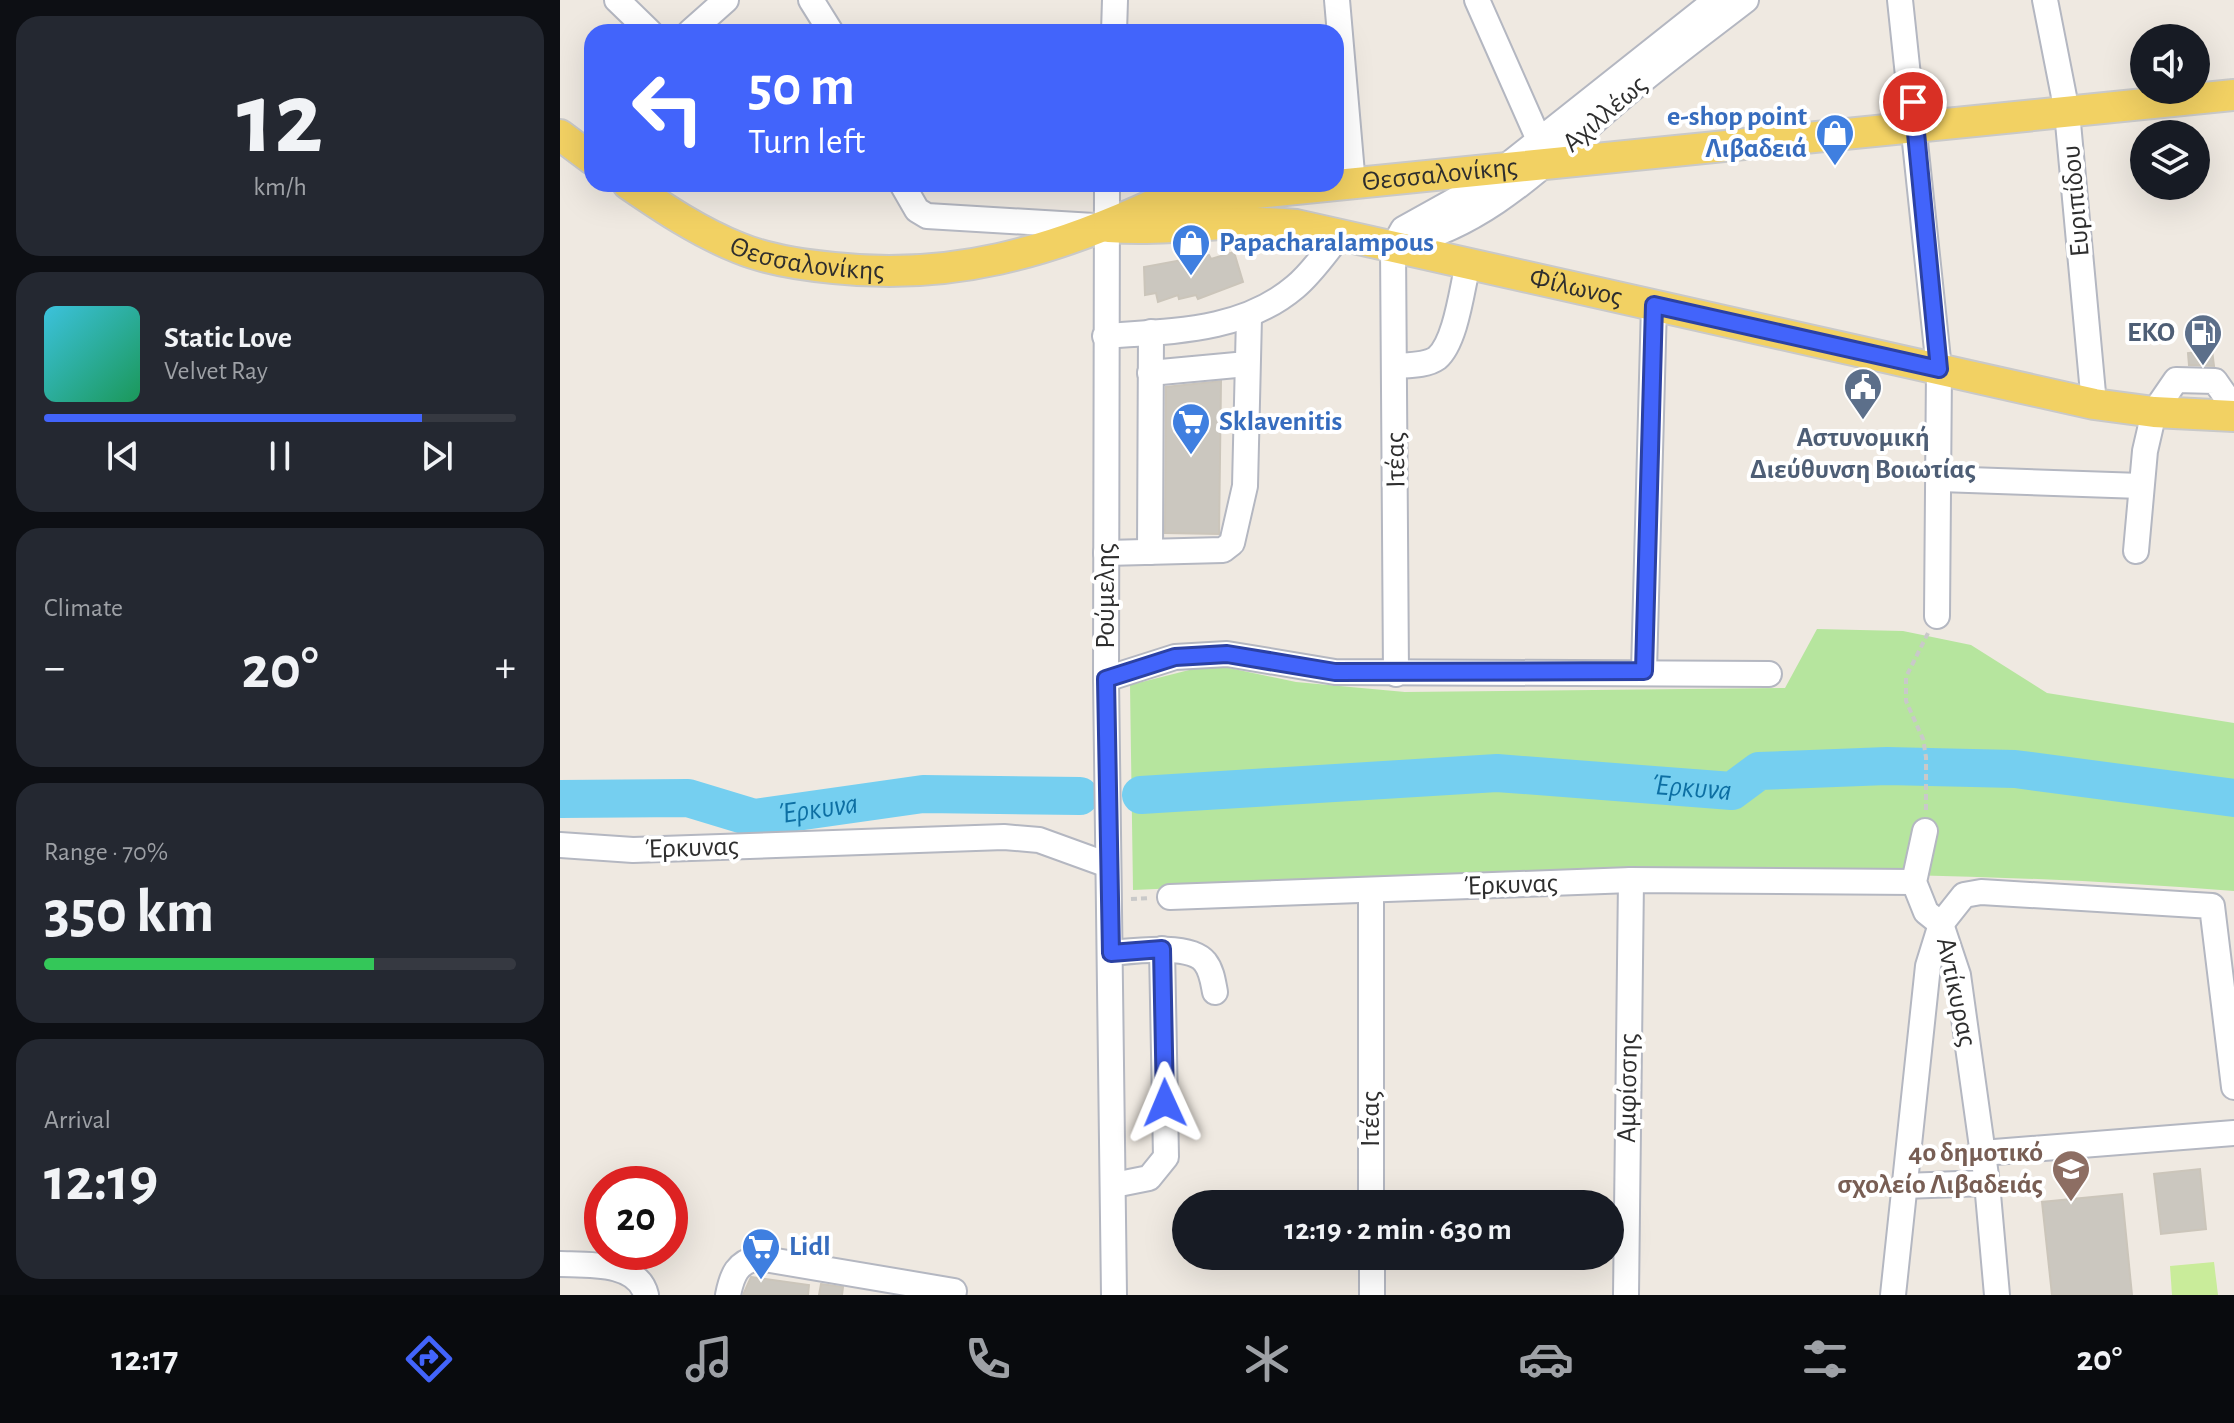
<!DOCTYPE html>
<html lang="en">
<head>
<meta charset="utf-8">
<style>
  body { margin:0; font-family:"Alegreya Sans",sans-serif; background:#242831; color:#f1f3f6; height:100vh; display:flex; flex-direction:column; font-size:30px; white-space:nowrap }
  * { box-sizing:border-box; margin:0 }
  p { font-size:26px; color:#9ea1a6 }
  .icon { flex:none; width:44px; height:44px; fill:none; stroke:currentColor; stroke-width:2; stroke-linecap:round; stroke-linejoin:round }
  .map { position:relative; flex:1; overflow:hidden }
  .side { display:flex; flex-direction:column; gap:16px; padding:16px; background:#0d0f14; width:560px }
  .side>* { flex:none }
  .guide { position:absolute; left:24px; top:24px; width:760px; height:168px; border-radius:24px; box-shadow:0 8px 32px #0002; background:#4264fb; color:#fff; overflow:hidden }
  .buttons { position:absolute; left:1570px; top:24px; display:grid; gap:16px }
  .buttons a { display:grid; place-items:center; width:80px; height:80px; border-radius:50%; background:#171b24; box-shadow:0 8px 32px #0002; font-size:40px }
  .speed { position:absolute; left:24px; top:1166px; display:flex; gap:16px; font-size:40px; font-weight:700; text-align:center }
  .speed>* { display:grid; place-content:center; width:104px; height:104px; border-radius:50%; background:#171b24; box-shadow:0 8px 32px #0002; line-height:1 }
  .speed .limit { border:12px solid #d22; background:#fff; color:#111 }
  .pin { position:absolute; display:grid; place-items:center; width:68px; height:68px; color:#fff; margin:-34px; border:4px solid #fff; border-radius:50%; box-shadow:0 2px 8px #0007 }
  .me { position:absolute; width:88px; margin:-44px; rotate:359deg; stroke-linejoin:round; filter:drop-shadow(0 0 6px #0008) }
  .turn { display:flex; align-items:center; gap:28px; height:168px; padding:0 32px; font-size:36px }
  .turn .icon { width:104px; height:104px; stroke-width:2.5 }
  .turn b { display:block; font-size:56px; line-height:68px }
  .big { font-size:60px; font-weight:700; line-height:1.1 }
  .side .widget { flex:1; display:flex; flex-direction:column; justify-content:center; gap:12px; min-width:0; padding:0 28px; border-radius:24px; background:#242831 }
  .side .dial { align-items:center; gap:0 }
  .dial b { font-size:104px; line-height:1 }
  .song { display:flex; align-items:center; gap:24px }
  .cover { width:96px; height:96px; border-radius:12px; background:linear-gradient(135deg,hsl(190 70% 55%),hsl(150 70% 35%)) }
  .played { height:8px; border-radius:4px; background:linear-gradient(90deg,#4264fb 80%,#363941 80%) }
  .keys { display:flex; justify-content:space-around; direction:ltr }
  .heat { display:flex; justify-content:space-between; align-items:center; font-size:44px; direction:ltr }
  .charge { height:12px; border-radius:6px; background:linear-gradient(90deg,#34c759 70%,#363941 0) }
  .trip { position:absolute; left:612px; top:1190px; width:452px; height:80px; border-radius:40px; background:#171b24; box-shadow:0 8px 32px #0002; font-weight:700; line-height:80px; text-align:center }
  .menu { display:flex; height:128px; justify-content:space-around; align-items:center; background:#090b0e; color:#9ea1a6 }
  .menu .icon { width:56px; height:56px }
  .menu .current { color:#4264fb }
  .menu b { font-size:36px; color:#f1f3f6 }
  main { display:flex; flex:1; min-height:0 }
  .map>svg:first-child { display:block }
</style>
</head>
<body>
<main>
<section class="side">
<div class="widget dial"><b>12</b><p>km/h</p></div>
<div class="widget">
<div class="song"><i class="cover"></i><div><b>Static Love</b><p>Velvet Ray</p></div></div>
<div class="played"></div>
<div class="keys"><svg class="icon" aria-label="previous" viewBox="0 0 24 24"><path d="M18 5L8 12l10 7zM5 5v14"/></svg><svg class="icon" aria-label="pause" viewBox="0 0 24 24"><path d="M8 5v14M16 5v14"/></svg><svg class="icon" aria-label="next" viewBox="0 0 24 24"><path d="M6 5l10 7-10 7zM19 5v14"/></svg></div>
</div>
<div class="widget"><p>Climate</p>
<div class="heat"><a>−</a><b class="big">20°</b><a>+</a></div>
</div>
<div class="widget"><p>Range · 70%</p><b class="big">350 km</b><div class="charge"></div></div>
<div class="widget"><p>Arrival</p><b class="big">12:19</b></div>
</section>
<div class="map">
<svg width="1674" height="1295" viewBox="0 0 1674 1295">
  <rect width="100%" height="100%" fill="#efe9e1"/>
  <!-- green -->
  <path fill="#b6e59e" d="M1257 629 1343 631 1411 645 1487 693 1674 723V891C1307 862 940 873 573 890L570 685 641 667 669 668 736 682 845 692 1225 688Z"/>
  <!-- pitch -->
  <polygon fill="#c9ec9a" points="1654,1262 1658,1295 1612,1295 1610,1266"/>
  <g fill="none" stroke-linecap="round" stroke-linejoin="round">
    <!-- river -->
    <g stroke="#75cff0" stroke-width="38">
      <path id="s1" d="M581 795 937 773 1172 791 1199 771 1327 766 1455 769 1674 798"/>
      <path id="s2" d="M0 799 128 798 194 818 363 794 520 796"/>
    </g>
  </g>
  <!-- building -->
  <g fill="#cbc7bf" stroke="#cbc5ba" stroke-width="2">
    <polygon points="674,252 683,282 638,299 636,295 619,299 618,295 598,302 596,293 585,295 584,267 649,255 651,259"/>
    <polygon points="1652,350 1654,366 1629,365 1628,353"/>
    <polygon points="661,381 659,534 605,533 606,387"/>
    <polygon points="1640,1169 1646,1229 1601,1234 1594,1174"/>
    <polygon points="1562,1194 1572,1295 1492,1295 1482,1202"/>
    <polygon points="191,1277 249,1285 248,1295 183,1295"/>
    <polygon points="261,1284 283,1287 282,1295 259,1295"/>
  </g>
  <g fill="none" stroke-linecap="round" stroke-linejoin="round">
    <!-- minor casing -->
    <g stroke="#b4b7c1" stroke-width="28">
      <g id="minor">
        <polyline points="57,0 90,32"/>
        <polyline points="251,0 271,32"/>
        <polyline points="777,0 793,185"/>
        <polyline points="917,0 979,140"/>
        <polyline points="1340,0 1379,369 1377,616"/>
        <polyline points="1485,0 1507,112 1534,404"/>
        <polyline points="130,32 166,0"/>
        <polyline points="554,32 555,0"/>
        <polyline points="342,184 357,210 367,216 534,226"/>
        <polyline points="547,184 546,679 554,1295"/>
        <path d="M834 246C929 228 995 153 1066 94 1105 61 1146 31 1186 0"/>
        <path d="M545 336C611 331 682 332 735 287 752 273 766 252 780 235"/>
        <path d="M835 366C848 365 866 366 877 358 896 342 902 288 908 264"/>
        <polyline points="590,373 687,364"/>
        <polyline points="1380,479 1581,486"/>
        <polyline points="1576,551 1585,451 1594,412 1616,380 1655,381 1674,408"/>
        <polyline points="590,552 591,332"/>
        <polyline points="546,553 663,550 672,543 685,486 689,317"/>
        <polyline points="1084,671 1094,305"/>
        <polyline points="836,674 833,247 843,229 924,184 1156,0"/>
        <polyline points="546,679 615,657 667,654 775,672 1209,674"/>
        <polyline points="1365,831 1354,882 1366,912 1381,924 1398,975 1427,1183 1437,1295"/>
        <polyline points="0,845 73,850 444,837 479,840 548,865"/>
        <polyline points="811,890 811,1204"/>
        <polyline points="610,897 1071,880 1354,882"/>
        <path d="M551 953C573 951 630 943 645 962 652 971 653 982 655 992"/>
        <polyline points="1422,1153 1674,1133"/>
        <polyline points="554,1185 589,1178 606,1157 602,949"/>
        <polyline points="1343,1186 1427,1183"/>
        <polyline points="812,1256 812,1295"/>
        <path d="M0 1264C26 1265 78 1261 86 1295"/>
        <path d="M168 1295C172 1275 177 1262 198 1258L394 1291 393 1295"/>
        <polyline points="1066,1295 1071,880"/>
        <polyline points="1333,1295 1368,966 1381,924 1404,895 1421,892 1652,906 1674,1087"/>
      </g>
    </g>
    <!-- major casing -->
    <g stroke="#c9c9c9" stroke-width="34">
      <g id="major">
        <polyline points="0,135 32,159"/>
        <path id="s3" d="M68 184C103 208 139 232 179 248 208 260 242 265 274 268 391 281 491 252 597 203L1674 95"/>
        <path id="s4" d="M549 227C612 232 674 218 736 225L1534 404 1594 412 1674 416"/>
      </g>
    </g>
    <!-- path -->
    <g stroke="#c9c9c9" stroke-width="4" stroke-dasharray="6 4" stroke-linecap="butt">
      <polyline points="1366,810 1366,757 1363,739 1346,701 1346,677 1368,633"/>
      <polyline points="571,899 590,898"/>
    </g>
    <!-- minor -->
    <use href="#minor" stroke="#fff" stroke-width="24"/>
    <!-- major -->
    <use href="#major" stroke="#f2d163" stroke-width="30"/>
  </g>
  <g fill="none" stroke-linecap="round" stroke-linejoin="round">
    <!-- route casing -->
    <g stroke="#2b41a3" stroke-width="20">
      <polyline id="route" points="605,1103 602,949 551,953 546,679 615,657 667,654 775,672 1084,671 1094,305 1379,369 1353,102"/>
    </g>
    <!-- route -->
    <use href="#route" stroke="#4264fb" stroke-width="14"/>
  </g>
  <!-- icons -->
  <defs>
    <g id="shop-pin" transform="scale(2)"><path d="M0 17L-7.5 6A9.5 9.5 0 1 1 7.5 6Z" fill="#3f7fe0" stroke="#fff"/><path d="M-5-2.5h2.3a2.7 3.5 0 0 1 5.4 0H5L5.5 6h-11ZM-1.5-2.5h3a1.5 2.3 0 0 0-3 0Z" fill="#fff"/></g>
    <g id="fuel-pin" transform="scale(2)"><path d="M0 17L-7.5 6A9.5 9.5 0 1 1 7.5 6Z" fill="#5c6f8a" stroke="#fff"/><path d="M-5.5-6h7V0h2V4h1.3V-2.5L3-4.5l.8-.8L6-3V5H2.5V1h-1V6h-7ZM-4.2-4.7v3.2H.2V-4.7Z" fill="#fff"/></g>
    <g id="civic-pin" transform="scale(2)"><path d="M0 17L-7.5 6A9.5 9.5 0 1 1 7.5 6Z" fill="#5c6f8a" stroke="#fff"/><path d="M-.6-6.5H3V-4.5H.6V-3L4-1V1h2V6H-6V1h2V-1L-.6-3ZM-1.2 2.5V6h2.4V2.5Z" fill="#fff"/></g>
    <g id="supermarket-pin" transform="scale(2)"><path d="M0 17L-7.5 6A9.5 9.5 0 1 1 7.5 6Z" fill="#3f7fe0" stroke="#fff"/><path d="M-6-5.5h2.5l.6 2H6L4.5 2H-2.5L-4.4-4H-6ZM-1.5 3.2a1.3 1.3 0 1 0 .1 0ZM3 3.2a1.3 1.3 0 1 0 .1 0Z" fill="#fff"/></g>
    <g id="school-pin" transform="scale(2)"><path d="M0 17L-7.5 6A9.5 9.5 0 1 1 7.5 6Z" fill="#8d6e63" stroke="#fff"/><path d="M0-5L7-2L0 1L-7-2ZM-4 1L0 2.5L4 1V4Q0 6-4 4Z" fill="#fff"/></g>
  </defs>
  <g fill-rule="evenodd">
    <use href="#shop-pin" x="1275" y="133"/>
    <use href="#shop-pin" x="631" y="243"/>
    <use href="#fuel-pin" x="1643" y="333"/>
    <use href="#civic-pin" x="1303" y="387"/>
    <use href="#supermarket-pin" x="631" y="422"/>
    <use href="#school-pin" x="1511" y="1169"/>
    <use href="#supermarket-pin" x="201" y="1247"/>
  </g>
  <g text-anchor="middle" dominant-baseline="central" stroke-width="8" stroke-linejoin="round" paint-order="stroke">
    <!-- street labels -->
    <g font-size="28" fill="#2e2e2e" stroke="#fff">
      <text transform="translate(1045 114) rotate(-41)">Αχιλλέως</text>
      <text stroke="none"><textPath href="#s3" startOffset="844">Θεσσαλονίκης</textPath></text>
      <text transform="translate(1516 201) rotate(-95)">Ευριπίδου</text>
      <text stroke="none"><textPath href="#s3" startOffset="198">Θεσσαλονίκης</textPath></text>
      <text stroke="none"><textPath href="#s4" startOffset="474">Φίλωνος</textPath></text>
      <text transform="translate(836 460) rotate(-91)">Ιτέας</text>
      <text transform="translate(546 596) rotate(-90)">Ρούμελης</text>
      <text transform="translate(132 848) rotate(-2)">Έρκυνας</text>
      <text transform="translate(951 885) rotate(-2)">Έρκυνας</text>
      <text transform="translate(1396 992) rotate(78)">Αντίκυρας</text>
      <text transform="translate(1068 1088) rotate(-89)">Αμφίσσης</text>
      <text transform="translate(811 1119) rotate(-90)">Ιτέας</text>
    </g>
    <!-- shop labels -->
    <g font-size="28" font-weight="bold" fill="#366cbe" stroke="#fff" text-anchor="start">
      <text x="1247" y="117" text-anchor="end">e-shop point<tspan x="1247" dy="32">Λιβαδειά</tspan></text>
      <text x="659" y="243">Papacharalampous</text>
      <text x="659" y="422">Sklavenitis</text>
      <text x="229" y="1247">Lidl</text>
    </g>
    <!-- service labels -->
    <g font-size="28" font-weight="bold" fill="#4e5e75" stroke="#fff" text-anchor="end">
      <text x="1615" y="333">EKO</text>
      <text x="1303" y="438" text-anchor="middle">Αστυνομική<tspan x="1303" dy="32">Διεύθυνση Βοιωτίας</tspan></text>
    </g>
    <!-- education labels -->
    <g font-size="28" font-weight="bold" fill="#785e54" stroke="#fff" text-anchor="end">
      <text x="1483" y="1153">4ο δημοτικό<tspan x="1483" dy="32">σχολείο Λιβαδειάς</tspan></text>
    </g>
    <!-- water labels -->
    <g font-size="30" font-style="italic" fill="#0d6fa3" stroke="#fff">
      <text stroke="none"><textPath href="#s1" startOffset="552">Έρκυνα</textPath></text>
      <text stroke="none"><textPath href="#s2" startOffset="262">Έρκυνα</textPath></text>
    </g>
  </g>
</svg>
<div class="buttons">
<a><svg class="icon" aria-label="sound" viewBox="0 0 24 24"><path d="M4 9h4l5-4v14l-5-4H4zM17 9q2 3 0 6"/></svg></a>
<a><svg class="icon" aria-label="layers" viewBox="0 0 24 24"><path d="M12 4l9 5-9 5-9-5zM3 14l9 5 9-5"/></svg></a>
</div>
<div class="speed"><div class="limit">20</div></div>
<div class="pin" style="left:1353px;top:102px;background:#d93025"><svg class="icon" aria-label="arrive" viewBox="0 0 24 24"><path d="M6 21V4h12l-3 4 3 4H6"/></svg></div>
<svg class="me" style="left:605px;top:1103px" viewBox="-20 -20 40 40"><path d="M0-17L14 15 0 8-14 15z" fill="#4264fb" stroke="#fff" stroke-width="4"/></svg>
<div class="trip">12:19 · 2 min · 630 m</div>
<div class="guide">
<div class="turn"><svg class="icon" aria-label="left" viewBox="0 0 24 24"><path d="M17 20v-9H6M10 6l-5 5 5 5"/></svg><div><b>50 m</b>Turn left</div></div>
</div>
</div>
</main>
<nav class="menu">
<b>12:17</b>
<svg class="icon current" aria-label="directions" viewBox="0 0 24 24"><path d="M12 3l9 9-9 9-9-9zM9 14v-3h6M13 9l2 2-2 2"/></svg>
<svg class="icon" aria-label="music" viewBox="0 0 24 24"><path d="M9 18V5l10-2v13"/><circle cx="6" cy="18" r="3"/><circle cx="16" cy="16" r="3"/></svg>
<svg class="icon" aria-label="phone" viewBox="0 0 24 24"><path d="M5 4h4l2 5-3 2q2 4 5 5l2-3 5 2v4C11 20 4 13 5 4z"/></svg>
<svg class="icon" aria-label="climate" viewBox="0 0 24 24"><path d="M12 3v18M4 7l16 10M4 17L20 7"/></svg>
<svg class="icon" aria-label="car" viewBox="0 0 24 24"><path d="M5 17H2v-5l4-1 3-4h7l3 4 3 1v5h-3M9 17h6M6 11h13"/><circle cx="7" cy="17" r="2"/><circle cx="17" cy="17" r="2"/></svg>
<svg class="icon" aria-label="filters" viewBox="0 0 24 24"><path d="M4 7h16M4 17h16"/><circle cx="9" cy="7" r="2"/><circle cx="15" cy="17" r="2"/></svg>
<b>20°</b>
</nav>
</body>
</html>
